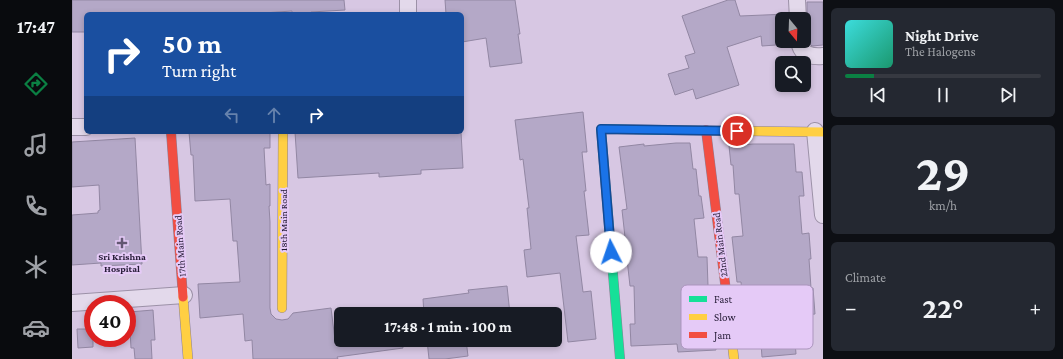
<!DOCTYPE html>
<html lang="en">
<head>
<meta charset="utf-8">
<style>
  body { margin:0; font-family:"Crimson Pro",serif; background:#242831; color:#f1f3f6; height:100vh; display:flex; flex-direction:column; font-size:15px; white-space:nowrap }
  * { box-sizing:border-box; margin:0 }
  p { font-size:13px; color:#9ea1a6 }
  .icon { flex:none; width:22px; height:22px; fill:none; stroke:currentColor; stroke-width:2; stroke-linecap:round; stroke-linejoin:round }
  .map { position:relative; flex:1; overflow:hidden }
  .side { display:flex; flex-direction:column; gap:8px; padding:8px; background:#0d0f14; width:240px }
  .side>* { flex:none }
  .top-card { position:absolute; left:12px; top:12px; width:380px; height:122px; border-radius:6px; box-shadow:0 2px 6px #0003; background:#1a4fa0; color:#fff; overflow:hidden }
  .needle { width:26px; rotate:161deg }
  .controls { position:absolute; left:703px; top:12px; display:grid; gap:8px }
  .controls a { display:grid; place-items:center; width:36px; height:36px; border-radius:6px; background:#171b24; box-shadow:0 2px 6px #0003; font-size:20px }
  .speed { position:absolute; left:12px; top:295px; display:flex; gap:8px; font-size:20px; font-weight:700; text-align:center }
  .speed>* { display:grid; place-content:center; width:52px; height:52px; border-radius:50%; background:#171b24; box-shadow:0 2px 6px #0003; line-height:1 }
  .speed .limit { border:6px solid #d22; background:#fff; color:#111 }
  .pin { position:absolute; display:grid; place-items:center; width:34px; height:34px; color:#fff; margin:-17px; border:2px solid #fff; border-radius:50%; box-shadow:0 1px 4px #0007 }
  .me { position:absolute; width:44px; margin:-22px; rotate:356deg; stroke-linejoin:round; filter:drop-shadow(0 0 3px #0008) }
  .turn { display:flex; align-items:center; gap:14px; height:84px; padding:0 12px; font-size:18px }
  .turn .icon { width:52px; height:52px; stroke-width:2.5 }
  .turn b { display:block; font-size:28px; line-height:34px }
  .lanes { display:flex; align-items:center; height:38px; padding:0 12px; background:#0003; justify-content:center; gap:20px; direction:ltr }
  .lanes .off { opacity:.35 }
  .big { font-size:30px; font-weight:700; line-height:1.1 }
  .side .tile { flex:1; display:flex; flex-direction:column; justify-content:center; gap:6px; min-width:0; padding:0 14px; border-radius:6px; background:#242831 }
  .side .dial { align-items:center; gap:0 }
  .dial b { font-size:52px; line-height:1 }
  .song { display:flex; align-items:center; gap:12px }
  .cover { width:48px; height:48px; border-radius:6px; background:linear-gradient(135deg,hsl(180 70% 55%),hsl(160 70% 35%)) }
  .played { height:4px; border-radius:2px; background:linear-gradient(90deg,#0b8043 15%,#363941 15%) }
  .keys { display:flex; justify-content:space-around; direction:ltr }
  .heat { display:flex; justify-content:space-between; align-items:center; font-size:22px; direction:ltr }
  .trip { position:absolute; left:262px; top:307px; width:228px; height:40px; border-radius:6px; background:#171b24; box-shadow:0 2px 6px #0003; font-weight:700; line-height:40px; text-align:center }
  main { display:flex; flex:1; min-height:0 }
  .dock { display:flex; flex-direction:column; width:72px; justify-content:space-around; align-items:center; background:#090b0e; color:#9ea1a6 }
  .dock .icon { width:28px; height:28px }
  .dock .current { color:#0b8043 }
  .dock b { font-size:18px; color:#f1f3f6 }
  .map>svg:first-child { display:block }
</style>
</head>
<body>
<main>
<nav class="dock">
<b>17:47</b>
<svg class="icon current" aria-label="directions" viewBox="0 0 24 24"><path d="M12 3l9 9-9 9-9-9zM9 14v-3h6M13 9l2 2-2 2"/></svg>
<svg class="icon" aria-label="music" viewBox="0 0 24 24"><path d="M9 18V5l10-2v13"/><circle cx="6" cy="18" r="3"/><circle cx="16" cy="16" r="3"/></svg>
<svg class="icon" aria-label="phone" viewBox="0 0 24 24"><path d="M5 4h4l2 5-3 2q2 4 5 5l2-3 5 2v4C11 20 4 13 5 4z"/></svg>
<svg class="icon" aria-label="climate" viewBox="0 0 24 24"><path d="M12 3v18M4 7l16 10M4 17L20 7"/></svg>
<svg class="icon" aria-label="car" viewBox="0 0 24 24"><path d="M5 17H2v-5l4-1 3-4h7l3 4 3 1v5h-3M9 17h6M6 11h13"/><circle cx="7" cy="17" r="2"/><circle cx="17" cy="17" r="2"/></svg>
</nav>
<div class="map">
<svg width="751" height="359" viewBox="0 0 751 359">
  <rect width="100%" height="100%" fill="#d7c7e3"/>
  <!-- building -->
  <g fill="#b4a8c7" stroke="#9287a3">
    <polygon points="0,0 272,0 273,10 239,12 239,14 220,14 220,11 177,14 14,14 14,32 0,32"/>
    <polygon points="373,0 443,0 448,34 446,34 450,63 418,67 414,38 390,42 390,14 374,14"/>
    <polygon points="656,0 663,0 668,16 716,14 716,19 710,19 710,41 718,41 718,44 690,46 689,36 655,47 667,85 624,99 621,89 603,95 596,74 617,68 613,56 623,53 610,16"/>
    <polygon points="735,2 751,2 751,45 740,46 738,44 734,35 732,33 732,26 735,23"/>
    <polygon points="511,112 515,152 510,152 514,191 512,191 517,235 504,236 511,292 519,291 524,339 496,342 488,273 455,277 452,250 459,249 455,208 457,208 451,159 448,160 443,120"/>
    <polygon points="117,132 198,132 198,148 192,148 194,185 198,184 198,206 197,206 198,222 198,308 199,314 204,319 210,320 216,319 221,313 259,308 263,340 330,340 331,348 265,357 266,359 181,359 180,340 173,341 171,314 128,318 126,284 168,282 165,241 161,241 158,199 123,201 121,155 119,155"/>
    <polygon points="223,132 389,132 391,168 349,170 349,174 307,177 307,173 226,178"/>
    <polygon points="63,138 70,264 29,266 29,263 0,265 0,215 26,213 26,211 28,210 27,185 0,187 0,142"/>
    <polygon points="604,143 618,143 621,169 624,169 627,196 629,196 632,218 622,219 626,257 635,257 636,286 640,286 643,307 642,307 644,350 606,352 605,344 559,346 558,324 563,324 562,286 558,286 555,259 552,259 550,237 553,237 550,210 555,209 547,147 572,144 572,146"/>
    <polygon points="681,144 722,144 724,172 730,172 732,196 727,196 730,234 737,233 739,259 737,259 739,288 741,288 743,314 721,316 724,354 690,357 687,317 672,319 669,282 665,282 660,237 671,236 667,194 663,194 661,165 659,165 657,146"/>
    <polygon points="435,286 438,314 352,314 351,299 397,293 396,290"/>
    <polygon points="81,310 83,340 79,340 80,359 63,359 62,348 59,348 57,312"/>
    <polygon points="5,329 21,329 21,347 6,348"/>
    <polygon points="355,340 394,340 396,356 373,359 357,359"/>
  </g>
  <g fill="none" stroke-linecap="round" stroke-linejoin="round">
    <!-- street casing -->
    <g stroke="#9c91a7" stroke-width="18">
      <g id="street">
        <polyline points="336,0 336,14"/>
        <polyline points="725,0 726,19"/>
        <path d="M727 41C729 55 739 57 751 56"/>
        <polyline points="0,127 14,127"/>
        <polyline points="743,131 751,215"/>
        <polyline points="0,303 112,295"/>
      </g>
    </g>
    <!-- fast casing -->
    <g stroke="#8c8197" stroke-width="10">
      <polyline id="fast" points="548,359 529,129 591,130"/>
    </g>
    <!-- slow casing -->
    <g stroke="#8c8197" stroke-width="10">
      <g id="slow">
        <polyline points="591,130 751,132"/>
        <polyline points="111,297 116,359"/>
        <polyline points="655,299 662,359"/>
        <polyline points="210,308 211,132"/>
      </g>
    </g>
    <!-- jam casing -->
    <g stroke="#8c8197" stroke-width="10">
      <g id="jam">
        <polyline points="634,130 655,299"/>
        <polyline points="99,132 111,297"/>
      </g>
    </g>
    <!-- street -->
    <use href="#street" stroke="#e3d9eb" stroke-width="16"/>
    <!-- fast -->
    <use href="#fast" stroke="#16e098" stroke-width="9"/>
    <!-- slow -->
    <use href="#slow" stroke="#ffcf43" stroke-width="9"/>
    <!-- jam -->
    <use href="#jam" stroke="#f24e42" stroke-width="9"/>
  </g>
  <g fill="none" stroke-linecap="round" stroke-linejoin="round">
    <!-- route casing -->
    <g stroke="#114b97" stroke-width="10">
      <polyline id="route" points="539,252 529,129 665,131"/>
    </g>
    <!-- route -->
    <use href="#route" stroke="#1a73e8" stroke-width="7"/>
  </g>
  <!-- markers -->
  <path fill="#635772" stroke="#e5caf7" stroke-width="1.5" d="M48 237h4v4h4v4h-4v4h-4v-4h-4v-4h4z"/>
  <g text-anchor="middle" dominant-baseline="central" stroke-width="4" stroke-linejoin="round" paint-order="stroke">
    <!-- street labels -->
    <g font-size="10" fill="#241a35" stroke="#e5caf7">
      <text transform="translate(211 220) rotate(-90)">18th Main Road</text>
      <text transform="translate(648 245) rotate(-97)">22nd Main Road</text>
      <text transform="translate(108 246) rotate(-94)">17th Main Road</text>
    </g>
    <!-- poi labels -->
    <g font-size="10" font-weight="bold" fill="#241a35" stroke="#e5caf7">
      <text x="50" y="256">Sri Krishna<tspan x="50" dy="12">Hospital</tspan></text>
    </g>
  </g>
  <!-- legend -->
  <rect x="609" y="285" width="132" height="64" rx="6" fill="#e5caf7" stroke="#ab95bd" stroke-width="1"/>
  <rect x="617" y="296" width="18" height="6" fill="#16e098"/>
  <rect x="617" y="314" width="18" height="6" fill="#ffcf43"/>
  <rect x="617" y="332" width="18" height="6" fill="#f24e42"/>
  <g font-size="11" fill="#241a35">
    <text x="642" y="303">Fast</text>
    <text x="642" y="321">Slow</text>
    <text x="642" y="339">Jam</text>
  </g>
</svg>
<div class="controls">
<a><svg class="needle" viewBox="-14 -14 28 28"><path d="M0-13l5 13h-10z" fill="#e53935"/><path d="M0 13l5-13h-10z" fill="#9ea1a6"/></svg></a>
<a><svg class="icon" aria-label="search" viewBox="0 0 24 24"><circle cx="10" cy="10" r="6"/><path d="M15 15l6 6"/></svg></a>
</div>
<div class="speed"><div class="limit">40</div></div>
<div class="pin" style="left:665px;top:131px;background:#d93025"><svg class="icon" aria-label="arrive" viewBox="0 0 24 24"><path d="M6 21V4h12l-3 4 3 4H6"/></svg></div>
<svg class="me" style="left:539px;top:252px" viewBox="-20 -20 40 40"><circle r="19" fill="#fff"/><path d="M0-13L10 11 0 6-10 11z" fill="#1a73e8"/></svg>
<div class="trip">17:48 · 1 min · 100 m</div>
<div class="top-card">
<div class="turn"><svg class="icon" aria-label="right" viewBox="0 0 24 24"><path d="M7 20v-9h11M14 6l5 5-5 5"/></svg><div><b>50 m</b>Turn right</div></div>
<div class="lanes"><svg class="icon off" aria-label="left" viewBox="0 0 24 24"><path d="M17 20v-9H6M10 6l-5 5 5 5"/></svg><svg class="icon off" aria-label="ahead" viewBox="0 0 24 24"><path d="M12 20V5M6 11l6-6 6 6"/></svg><svg class="icon" aria-label="right" viewBox="0 0 24 24"><path d="M7 20v-9h11M14 6l5 5-5 5"/></svg></div>
</div>
</div>
<section class="side">
<div class="tile">
<div class="song"><i class="cover"></i><div><b>Night Drive</b><p>The Halogens</p></div></div>
<div class="played"></div>
<div class="keys"><svg class="icon" aria-label="previous" viewBox="0 0 24 24"><path d="M18 5L8 12l10 7zM5 5v14"/></svg><svg class="icon" aria-label="pause" viewBox="0 0 24 24"><path d="M8 5v14M16 5v14"/></svg><svg class="icon" aria-label="next" viewBox="0 0 24 24"><path d="M6 5l10 7-10 7zM19 5v14"/></svg></div>
</div>
<div class="tile dial"><b>29</b><p>km/h</p></div>
<div class="tile"><p>Climate</p>
<div class="heat"><a>−</a><b class="big">22°</b><a>+</a></div>
</div>
</section>
</main>
</body>
</html>
